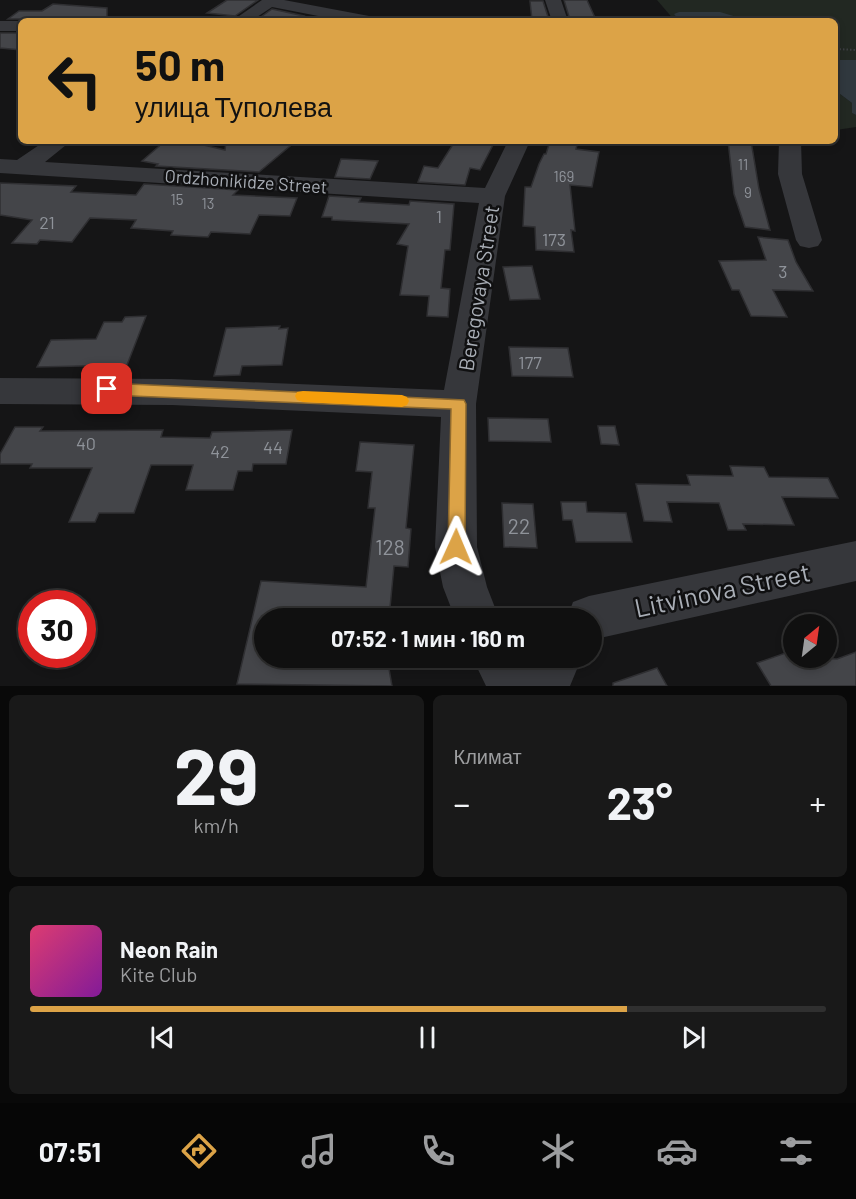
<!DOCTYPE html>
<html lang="ru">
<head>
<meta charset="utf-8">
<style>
  body { margin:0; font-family:Barlow,sans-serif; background:#191919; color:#f1f3f6; height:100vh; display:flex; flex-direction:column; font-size:22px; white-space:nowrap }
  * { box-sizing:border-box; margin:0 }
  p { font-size:20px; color:#9c9d9f }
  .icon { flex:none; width:33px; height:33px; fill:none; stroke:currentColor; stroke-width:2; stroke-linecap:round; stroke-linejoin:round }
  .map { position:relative; height:686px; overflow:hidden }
  .details { display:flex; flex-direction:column; gap:9px; padding:9px; background:#090909; flex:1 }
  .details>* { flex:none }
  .guide { position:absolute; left:18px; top:18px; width:820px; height:126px; border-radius:9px; box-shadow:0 3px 9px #0003,0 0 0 2px #303030; background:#dca347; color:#111; overflow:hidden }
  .needle { width:39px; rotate:29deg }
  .controls { position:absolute; left:783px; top:614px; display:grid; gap:12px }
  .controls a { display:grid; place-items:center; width:54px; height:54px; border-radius:50%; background:#101010; box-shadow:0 3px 9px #0003,0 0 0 2px #303030; font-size:30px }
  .speed { position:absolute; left:18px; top:590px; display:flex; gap:12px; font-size:30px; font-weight:700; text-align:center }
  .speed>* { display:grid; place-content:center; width:78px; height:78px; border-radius:50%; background:#101010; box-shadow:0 3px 9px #0003,0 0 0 2px #303030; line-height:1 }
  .speed .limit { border:9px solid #d22; background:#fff; color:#111 }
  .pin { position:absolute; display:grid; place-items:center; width:51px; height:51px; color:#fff; margin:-26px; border-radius:12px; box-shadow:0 3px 9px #0006 }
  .me { position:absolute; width:66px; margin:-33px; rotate:1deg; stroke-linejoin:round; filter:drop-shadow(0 0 4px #0008) }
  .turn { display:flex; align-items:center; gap:21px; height:126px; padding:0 18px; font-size:27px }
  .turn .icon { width:78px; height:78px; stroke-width:2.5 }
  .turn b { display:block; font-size:42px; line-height:51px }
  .big { font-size:45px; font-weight:700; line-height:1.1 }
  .details .widget { flex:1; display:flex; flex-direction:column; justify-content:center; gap:9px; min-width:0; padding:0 21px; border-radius:9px; background:#191919 }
  .details .dial { align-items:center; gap:0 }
  .dial b { font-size:78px; line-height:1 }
  .song { display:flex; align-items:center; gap:18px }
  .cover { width:72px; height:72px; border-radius:9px; background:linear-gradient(135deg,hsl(340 70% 55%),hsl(290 70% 35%)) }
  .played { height:6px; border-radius:3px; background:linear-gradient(90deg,#dca347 75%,#303030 75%) }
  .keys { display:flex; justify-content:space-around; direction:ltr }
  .heat { display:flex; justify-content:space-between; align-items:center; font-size:33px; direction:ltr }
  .details .tiles { flex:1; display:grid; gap:9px; grid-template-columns:1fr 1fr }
  .widget:last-child { grid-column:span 2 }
  .trip { position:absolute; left:254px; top:608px; width:348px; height:60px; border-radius:30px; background:#101010; box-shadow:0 3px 9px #0003,0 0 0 2px #303030; font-weight:700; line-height:60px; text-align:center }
  .menu { display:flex; height:96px; justify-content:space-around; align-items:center; background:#060606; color:#9c9d9f }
  .menu .icon { width:42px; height:42px }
  .menu .active { color:#dca347 }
  .menu b { font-size:27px; color:#f1f3f6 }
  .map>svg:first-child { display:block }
</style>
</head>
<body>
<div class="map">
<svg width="856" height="686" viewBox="0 0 856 686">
  <rect width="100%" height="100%" fill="#151516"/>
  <!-- green -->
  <g fill="#222822">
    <polygon points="657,0 856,0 856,60 836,60 836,21 675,21"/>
    <polygon points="836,91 852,103 852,113 856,115 856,127 836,130"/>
  </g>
  <!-- water -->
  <g fill="#30383e">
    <polygon points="679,12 720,12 750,21 680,21 674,14"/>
    <polygon points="836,60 856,60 856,115 852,113 852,103 836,91"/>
  </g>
  <!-- building -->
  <g fill="#444549" stroke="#2f2f32" stroke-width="1.5">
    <polygon points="227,0 258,0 235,16 207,13"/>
    <polygon points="564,0 587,0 596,20 570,20"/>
    <polygon points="530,1 543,1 549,20 532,20"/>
    <polygon points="53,4 107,8 107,21 23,21 21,19 8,19 19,11 42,11"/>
    <polygon points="272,9 304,16 298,21 258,19"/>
    <polygon points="0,33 21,33 21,50 0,48"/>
    <polygon points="165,141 186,145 191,142 225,150 226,141 296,141 259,172 156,166 158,164 142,161"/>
    <polygon points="455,141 495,141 480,170 470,168 465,185 418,182 424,166 438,168"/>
    <polygon points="550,141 578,141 576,149 599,152 592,187 570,185 575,231 571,230 574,252 536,250 535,227 523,226 525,187 531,187 539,164 544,154 546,154"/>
    <polygon points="728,141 751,141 759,189 770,230 745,227 734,194"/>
    <polygon points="341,159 362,160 378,161 370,179 335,177"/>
    <polygon points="0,183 76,186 71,192 136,195 144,184 238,190 233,195 297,198 290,216 259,215 250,234 211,232 208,237 171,235 173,231 131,228 136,220 90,218 72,242 40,240 37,244 12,243 32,220 0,215"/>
    <polygon points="329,196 361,198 359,202 409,205 410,201 454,204 450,250 445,250 441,288 450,289 448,317 427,316 429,296 400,295 408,246 397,244 409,224 332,220 332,217 322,217"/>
    <polygon points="758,237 788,240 796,262 813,291 773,290 787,317 751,316 739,290 732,290 719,261 766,260"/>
    <polygon points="532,266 540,299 510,300 503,267"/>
    <polygon points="146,316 127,365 37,367 51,340 96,339 104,322 122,322 125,317"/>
    <polygon points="280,326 279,329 288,328 282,365 242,366 240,375 214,376 226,328"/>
    <polygon points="509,347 568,348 573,377 512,376"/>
    <polygon points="488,418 548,419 551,442 489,441"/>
    <polygon points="598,426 615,426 619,445 601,444"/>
    <polygon points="15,427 43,427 40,431 163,430 161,437 210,438 212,432 292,430 286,464 253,464 252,471 238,471 233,490 186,490 193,465 151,465 134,513 99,513 95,522 69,522 92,468 30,468 32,464 0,464 0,454"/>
    <polygon points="360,442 414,445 406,528 411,529 408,567 394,566 389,618 264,618 264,657 387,657 392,686 237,684 261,581 366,587 375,508 368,508 372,472 356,471"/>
    <polygon points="730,466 764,467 769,477 828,478 838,498 782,497 794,525 743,524 746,530 728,530 719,503 667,502 672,522 644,521 636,484 690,485 687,475 733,476"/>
    <polygon points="561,502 586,502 587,512 626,513 632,542 576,542 572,520 563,520"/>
    <polygon points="502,503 533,504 537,548 504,547"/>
    <polygon points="794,650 794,657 837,659 856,652 856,686 771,686 757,663"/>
    <polygon points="657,668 667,686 613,686 613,683"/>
  </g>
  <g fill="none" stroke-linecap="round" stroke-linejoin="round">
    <!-- path -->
    <polyline stroke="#3d3e42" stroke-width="2" stroke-dasharray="1.5 2" stroke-linecap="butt" points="836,49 856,50"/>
    <!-- minor -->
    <g fill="#36373b" fill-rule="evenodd">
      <polygon points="262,0 284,0 369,16 377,21 344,21 272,7 251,21 232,21"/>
      <polygon points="545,0 561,0 568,21 552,21"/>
      <rect x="0" y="21" width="21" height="10"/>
      <polygon points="45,141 71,141 45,162 485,188 508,141 530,141 505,196 476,404 477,547 487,587 499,618 455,618 443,587 435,547 441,417 172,405 0,404 0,378 172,379 444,390 479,203 0,173 0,159 17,160"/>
      <polygon points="779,141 801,141 802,174 822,240 818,246 809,248 800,246 796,240 778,174"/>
      <polygon points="856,541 856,581 591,640 591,618 567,618 573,602 589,596"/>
      <polygon points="472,657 521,657 529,669 535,657 582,657 570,686 486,686"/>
    </g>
  </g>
  <!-- route -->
  <polygon fill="#dca347" stroke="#8f6a2e" stroke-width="1.5" points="107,383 464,400 466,404 465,547 463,553 456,555 450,553 448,547 451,409 107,395 101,393 99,389 101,385"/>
  <!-- slow -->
  <polygon fill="#f59e0b" points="303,391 402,395 407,397 409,401 407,405 402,407 303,402 297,400 295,396 297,392"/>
  <g text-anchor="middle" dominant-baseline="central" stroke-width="5" stroke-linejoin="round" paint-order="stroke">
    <!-- far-number labels -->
    <g font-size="15" fill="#8f939a">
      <text x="743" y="164">11</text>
      <text x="564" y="176">169</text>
      <text x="748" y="192">9</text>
      <text x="177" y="199">15</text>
      <text x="208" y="203">13</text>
    </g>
    <!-- far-street labels -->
    <g font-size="18" fill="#a8adb5" stroke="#101011">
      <text transform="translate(246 181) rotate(4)">Ordzhonikidze Street</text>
    </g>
    <!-- number labels -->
    <g font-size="18" fill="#8f939a">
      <text x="439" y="216">1</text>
      <text x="47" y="222">21</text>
      <text x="554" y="239">173</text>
      <text x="783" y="271">3</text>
      <text x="530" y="362">177</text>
      <text x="86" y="443">40</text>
      <text x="273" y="447">44</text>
      <text x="220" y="451">42</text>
    </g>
    <!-- street labels -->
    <g font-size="21" fill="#a8adb5" stroke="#101011">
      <text transform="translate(478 288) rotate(-81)">Beregovaya Street</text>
    </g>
    <!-- near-number labels -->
    <g font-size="21" fill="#8f939a">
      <text x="519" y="525">22</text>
      <text x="390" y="546">128</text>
    </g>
    <!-- near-street labels -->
    <g font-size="26" fill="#a8adb5" stroke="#101011">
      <text transform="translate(722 589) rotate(-12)">Litvinova Street</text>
    </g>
  </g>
</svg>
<div class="controls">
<a><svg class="needle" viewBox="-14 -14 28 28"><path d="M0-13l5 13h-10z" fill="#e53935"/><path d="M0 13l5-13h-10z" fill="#9c9d9f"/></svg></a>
</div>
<div class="speed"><div class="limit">30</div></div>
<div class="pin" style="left:107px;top:389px;background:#d93025"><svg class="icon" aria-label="arrive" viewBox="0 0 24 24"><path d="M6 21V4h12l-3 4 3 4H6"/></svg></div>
<svg class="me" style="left:456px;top:547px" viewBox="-20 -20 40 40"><path d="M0-17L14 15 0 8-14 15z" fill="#dca347" stroke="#fff" stroke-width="4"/></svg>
<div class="trip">07:52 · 1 мин · 160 m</div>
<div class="guide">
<div class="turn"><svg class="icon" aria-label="left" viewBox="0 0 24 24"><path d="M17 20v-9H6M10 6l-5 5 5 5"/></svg><div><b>50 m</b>улица Туполева</div></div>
</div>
</div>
<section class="details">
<div class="tiles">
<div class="widget dial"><b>29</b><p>km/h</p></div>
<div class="widget"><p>Климат</p>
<div class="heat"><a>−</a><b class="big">23°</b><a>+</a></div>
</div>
<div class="widget">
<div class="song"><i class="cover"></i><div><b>Neon Rain</b><p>Kite Club</p></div></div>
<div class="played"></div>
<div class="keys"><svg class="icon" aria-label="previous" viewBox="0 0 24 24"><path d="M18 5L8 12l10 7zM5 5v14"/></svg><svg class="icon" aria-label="pause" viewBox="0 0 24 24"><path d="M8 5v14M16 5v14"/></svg><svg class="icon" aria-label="next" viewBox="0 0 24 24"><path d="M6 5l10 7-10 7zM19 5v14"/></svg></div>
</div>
</div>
</section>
<nav class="menu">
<b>07:51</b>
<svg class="icon active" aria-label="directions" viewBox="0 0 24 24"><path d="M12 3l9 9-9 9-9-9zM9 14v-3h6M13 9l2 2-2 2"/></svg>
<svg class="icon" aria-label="music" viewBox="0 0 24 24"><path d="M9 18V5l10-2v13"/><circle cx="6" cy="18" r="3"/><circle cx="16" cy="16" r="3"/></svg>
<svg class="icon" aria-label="phone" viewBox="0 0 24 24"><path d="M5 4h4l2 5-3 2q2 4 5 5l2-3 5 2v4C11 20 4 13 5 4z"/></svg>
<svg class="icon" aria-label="climate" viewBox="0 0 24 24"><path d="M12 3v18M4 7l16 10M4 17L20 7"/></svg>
<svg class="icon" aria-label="car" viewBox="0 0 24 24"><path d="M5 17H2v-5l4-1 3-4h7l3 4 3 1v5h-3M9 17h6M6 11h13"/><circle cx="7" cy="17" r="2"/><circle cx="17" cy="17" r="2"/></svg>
<svg class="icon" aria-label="filters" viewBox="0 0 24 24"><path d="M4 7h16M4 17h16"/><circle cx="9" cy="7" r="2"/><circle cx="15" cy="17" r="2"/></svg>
</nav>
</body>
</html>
